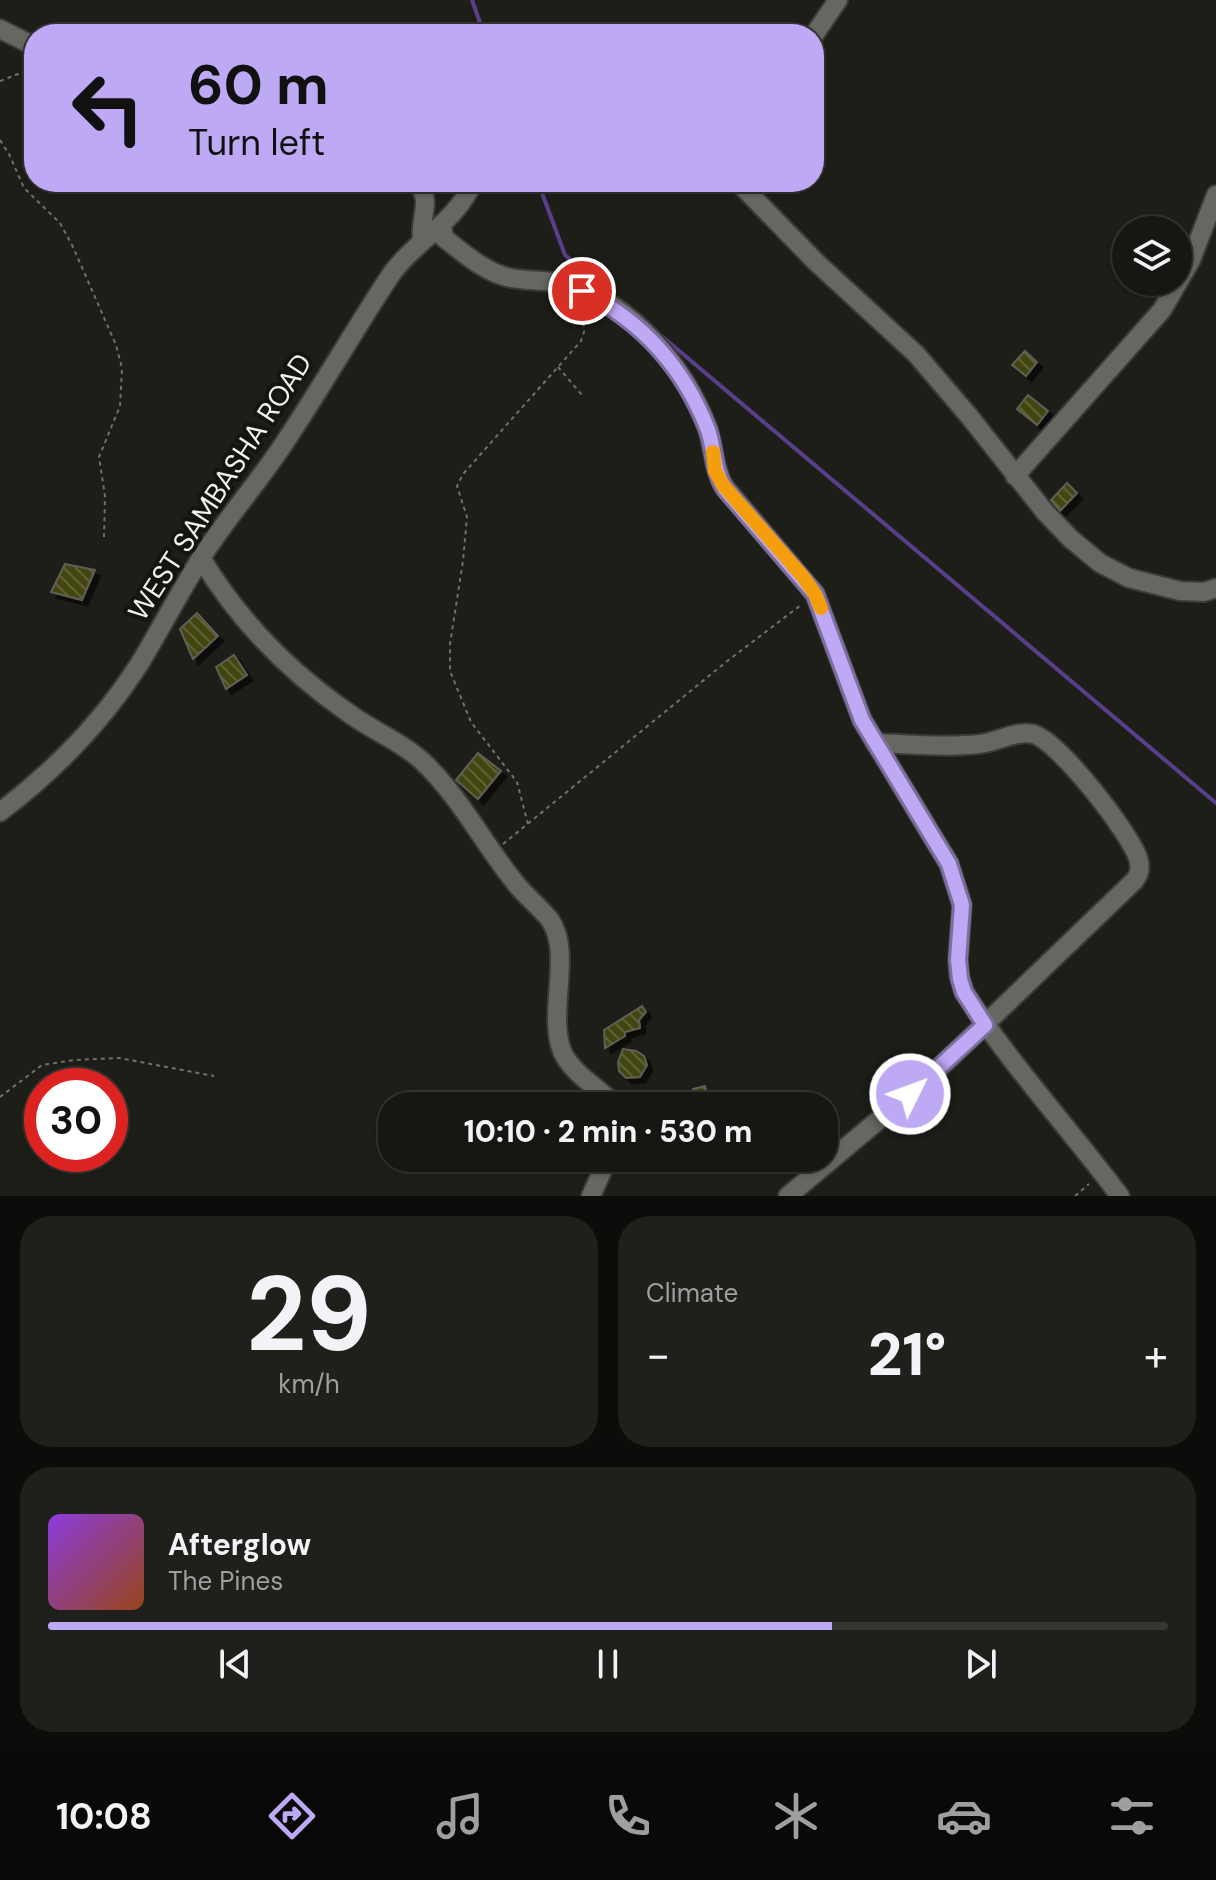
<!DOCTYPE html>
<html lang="en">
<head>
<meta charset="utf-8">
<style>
  body { margin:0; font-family:"DM Sans",sans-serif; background:#1f1f1b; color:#f1f3f6; height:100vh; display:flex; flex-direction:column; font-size:30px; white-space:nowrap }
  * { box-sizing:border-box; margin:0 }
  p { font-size:26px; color:#9e9f9f }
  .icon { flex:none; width:44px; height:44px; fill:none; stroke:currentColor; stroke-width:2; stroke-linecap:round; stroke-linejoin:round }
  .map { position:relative; height:1196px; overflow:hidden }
  .side { display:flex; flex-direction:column; gap:20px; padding:20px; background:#0c0c0a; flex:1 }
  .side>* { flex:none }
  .guide { position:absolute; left:24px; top:24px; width:800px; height:168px; border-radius:32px; box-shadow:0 2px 6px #0004,0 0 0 2px #353532; background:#bea9f4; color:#111; overflow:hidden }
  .tools { position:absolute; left:1112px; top:216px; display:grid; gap:16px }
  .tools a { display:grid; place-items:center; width:80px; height:80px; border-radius:50%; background:#161612; box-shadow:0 2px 6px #0004,0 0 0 2px #353532; font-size:40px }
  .speed { position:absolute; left:24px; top:1068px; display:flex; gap:16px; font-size:40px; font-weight:700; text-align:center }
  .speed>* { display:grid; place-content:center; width:104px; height:104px; border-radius:50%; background:#161612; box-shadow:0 2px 6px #0004,0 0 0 2px #353532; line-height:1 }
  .speed .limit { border:12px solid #d22; background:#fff; color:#111 }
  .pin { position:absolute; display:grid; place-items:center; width:68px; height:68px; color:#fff; margin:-34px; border:4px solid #fff; border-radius:50%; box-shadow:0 2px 8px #0007 }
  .me { position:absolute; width:88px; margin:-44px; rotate:48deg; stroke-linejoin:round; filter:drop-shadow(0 0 6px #0008) }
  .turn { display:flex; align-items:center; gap:28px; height:168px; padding:0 32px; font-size:36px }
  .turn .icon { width:104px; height:104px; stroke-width:2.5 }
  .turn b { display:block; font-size:56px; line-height:68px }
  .big { font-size:60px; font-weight:800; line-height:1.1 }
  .side .card { flex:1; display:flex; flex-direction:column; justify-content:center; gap:12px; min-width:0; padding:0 28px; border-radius:32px; background:#1f1f1b }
  .side .dial { align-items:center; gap:0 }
  .dial b { font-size:104px; line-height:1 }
  .song { display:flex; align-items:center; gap:24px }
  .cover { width:96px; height:96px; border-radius:12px; background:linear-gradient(135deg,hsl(270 70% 55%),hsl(20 70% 35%)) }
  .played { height:8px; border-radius:4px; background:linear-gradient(90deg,#bea9f4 70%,#353532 70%) }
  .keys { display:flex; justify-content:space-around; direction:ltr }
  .heat { display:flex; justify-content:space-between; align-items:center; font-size:44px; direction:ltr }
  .side .tiles { flex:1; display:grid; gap:20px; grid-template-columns:1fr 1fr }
  .card:last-child { grid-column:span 2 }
  .trip { position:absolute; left:378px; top:1092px; width:460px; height:80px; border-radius:32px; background:#161612; box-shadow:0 2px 6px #0004,0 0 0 2px #353532; font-weight:800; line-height:80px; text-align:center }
  .tabs { display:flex; height:128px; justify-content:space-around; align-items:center; background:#090907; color:#9e9f9f }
  .tabs .icon { width:56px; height:56px }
  .tabs .on { color:#bea9f4 }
  .tabs b { font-size:36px; color:#f1f3f6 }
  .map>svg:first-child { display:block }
</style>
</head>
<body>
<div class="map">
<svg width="1216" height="1196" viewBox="0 0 1216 1196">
  <defs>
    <pattern id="building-back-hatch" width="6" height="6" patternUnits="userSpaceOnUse" patternTransform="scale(2)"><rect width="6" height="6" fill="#43450f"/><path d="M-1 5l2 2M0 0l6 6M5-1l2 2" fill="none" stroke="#5f6032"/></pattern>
    <filter id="shadow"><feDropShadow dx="5.5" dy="5.5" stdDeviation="0" flood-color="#0009"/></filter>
  </defs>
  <rect width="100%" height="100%" fill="#1e1e18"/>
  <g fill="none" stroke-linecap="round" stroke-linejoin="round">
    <!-- stream -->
    <g stroke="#593f8b" stroke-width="4">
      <polyline points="472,0 484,34"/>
      <polyline points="538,182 565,255 620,301"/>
      <polyline points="658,333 1216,803"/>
    </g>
  </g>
  <!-- building -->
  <g fill="url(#building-back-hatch)" stroke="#5e5f58" stroke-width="2" filter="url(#shadow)">
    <polygon points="1025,351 1037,362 1026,376 1012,365"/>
    <polygon points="1028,395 1048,411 1037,425 1017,409"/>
    <polygon points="1067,483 1077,493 1060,511 1051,500"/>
    <polygon points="65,564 95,570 82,600 51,592"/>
    <polygon points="197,613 218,636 193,659 180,629"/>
    <polygon points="234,655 247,675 226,689 216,667"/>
    <polygon points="478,753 501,771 478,799 456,780"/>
    <polygon points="642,1006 646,1012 639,1020 640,1028 625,1032 625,1036 605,1048 604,1030"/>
    <polygon points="623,1049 636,1051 644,1056 647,1065 640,1077 626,1078 619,1071 618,1062"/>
    <polygon points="705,1086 709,1103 713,1106 665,1106 671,1093 679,1092 695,1098 693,1089"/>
  </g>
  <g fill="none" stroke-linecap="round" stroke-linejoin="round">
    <!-- minor casing -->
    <g stroke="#3b3b37" stroke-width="22">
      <g id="minor">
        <polyline points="0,29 34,46"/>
        <polyline points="814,35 838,0"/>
        <path d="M416 182C434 200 419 216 422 240"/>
        <polyline points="738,182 816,262 916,354 969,416 1045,512 1071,539 1100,563 1129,578 1180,591 1204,592 1216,588"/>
        <path d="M442 225 444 238C464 253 485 273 511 278 531 282 552 279 572 286 635 307 684 367 707 427 714 447 713 467 723 485L815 594 862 720 949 864 962 905 958 960 959 975 964 992C1010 1064 1069 1128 1120 1196"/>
        <polyline points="1015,476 1162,310 1191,260 1216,195"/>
        <path d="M201 558C239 621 289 672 350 714 373 731 400 741 421 760 458 794 482 841 513 880 524 895 539 906 550 920 573 953 547 1012 562 1051 571 1073 601 1090 617 1106"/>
        <path d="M0 812C54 771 103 721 140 663 161 628 180 592 201 558 226 519 257 484 283 445 320 390 353 332 390 276 414 241 456 223 473 182"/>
        <polyline points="591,1196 608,1158"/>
        <path d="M788 1196 931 1076 1134 881C1140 874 1141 867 1138 858 1130 833 1058 740 1033 734 1015 730 996 743 979 744 945 748 909 744 875 743"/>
      </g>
    </g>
    <!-- path -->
    <g stroke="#71716c" stroke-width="2" stroke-dasharray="4 4" stroke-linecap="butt">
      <polyline points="0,81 34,68"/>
      <polyline points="0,140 9,154 24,188 60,223 73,247 116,345 122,368 120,406 99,457 105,496 104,537"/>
      <polyline points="558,367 582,395"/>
      <polyline points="528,824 517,782 471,722 450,671 450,644 463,561 467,517 457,486 463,474 581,341 584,332 583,308"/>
      <polyline points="503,844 726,662 801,605"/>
      <polyline points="0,1097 42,1065 74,1060 119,1058 214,1076"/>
      <polyline points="1075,1196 1089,1184"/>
    </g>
    <!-- minor -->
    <use href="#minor" stroke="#666760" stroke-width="18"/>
  </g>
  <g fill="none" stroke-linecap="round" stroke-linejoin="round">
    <!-- route casing -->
    <g stroke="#7c6e9f" stroke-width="20">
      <path id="route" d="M582 291C642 321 684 368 708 430 715 451 713 470 725 489L815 594 862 720 949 864 962 905 958 960 960 979 964 992 985 1025 910 1094"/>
    </g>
    <!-- route -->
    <use href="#route" stroke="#bea9f4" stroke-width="14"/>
    <!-- slow -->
    <polyline stroke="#f59e0b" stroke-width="14" points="713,452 715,471 723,485 804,578 815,594 821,608"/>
  </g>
  <g text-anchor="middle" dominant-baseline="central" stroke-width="8" stroke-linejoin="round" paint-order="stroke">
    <!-- street labels -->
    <g font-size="28" fill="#f1f2ed" stroke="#15150f">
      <text transform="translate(220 487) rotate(-57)">WEST SAMBASHA ROAD</text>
    </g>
  </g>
</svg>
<div class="tools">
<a><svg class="icon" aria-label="layers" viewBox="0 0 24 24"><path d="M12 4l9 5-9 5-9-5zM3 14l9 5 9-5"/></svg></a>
</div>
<div class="speed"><div class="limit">30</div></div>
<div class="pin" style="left:582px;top:291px;background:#d93025"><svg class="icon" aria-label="arrive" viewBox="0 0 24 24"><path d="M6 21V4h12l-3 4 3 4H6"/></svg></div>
<svg class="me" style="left:910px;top:1094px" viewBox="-20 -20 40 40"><circle r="17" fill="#bea9f4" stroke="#fff" stroke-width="3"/><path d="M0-11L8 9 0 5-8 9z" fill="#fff"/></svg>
<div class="trip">10:10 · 2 min · 530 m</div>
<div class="guide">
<div class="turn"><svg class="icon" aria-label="left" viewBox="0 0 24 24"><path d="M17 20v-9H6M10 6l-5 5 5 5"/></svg><div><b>60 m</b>Turn left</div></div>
</div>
</div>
<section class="side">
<div class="tiles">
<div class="card dial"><b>29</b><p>km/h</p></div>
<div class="card"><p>Climate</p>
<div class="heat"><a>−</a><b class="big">21°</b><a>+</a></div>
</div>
<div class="card">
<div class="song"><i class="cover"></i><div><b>Afterglow</b><p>The Pines</p></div></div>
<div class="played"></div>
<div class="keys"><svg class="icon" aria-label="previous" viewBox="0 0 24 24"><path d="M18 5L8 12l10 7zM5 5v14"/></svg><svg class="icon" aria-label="pause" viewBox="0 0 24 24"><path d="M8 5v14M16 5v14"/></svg><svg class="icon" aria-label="next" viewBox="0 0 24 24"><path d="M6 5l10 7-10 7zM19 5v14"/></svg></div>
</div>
</div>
</section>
<nav class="tabs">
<b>10:08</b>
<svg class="icon on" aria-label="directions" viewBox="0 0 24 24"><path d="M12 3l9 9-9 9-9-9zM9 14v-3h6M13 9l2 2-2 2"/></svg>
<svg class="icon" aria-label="music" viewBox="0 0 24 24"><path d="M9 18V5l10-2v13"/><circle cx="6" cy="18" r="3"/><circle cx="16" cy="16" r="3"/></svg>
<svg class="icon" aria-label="phone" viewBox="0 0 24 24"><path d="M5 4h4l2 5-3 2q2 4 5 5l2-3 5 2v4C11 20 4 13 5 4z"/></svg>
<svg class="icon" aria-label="climate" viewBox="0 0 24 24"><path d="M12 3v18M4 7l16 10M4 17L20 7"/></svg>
<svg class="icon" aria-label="car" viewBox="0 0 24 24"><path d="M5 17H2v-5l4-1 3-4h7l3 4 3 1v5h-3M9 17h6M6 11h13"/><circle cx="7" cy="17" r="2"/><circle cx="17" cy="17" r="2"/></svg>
<svg class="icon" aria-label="filters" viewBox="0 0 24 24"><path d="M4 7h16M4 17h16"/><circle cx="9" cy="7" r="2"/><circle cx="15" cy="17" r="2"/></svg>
</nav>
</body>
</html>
